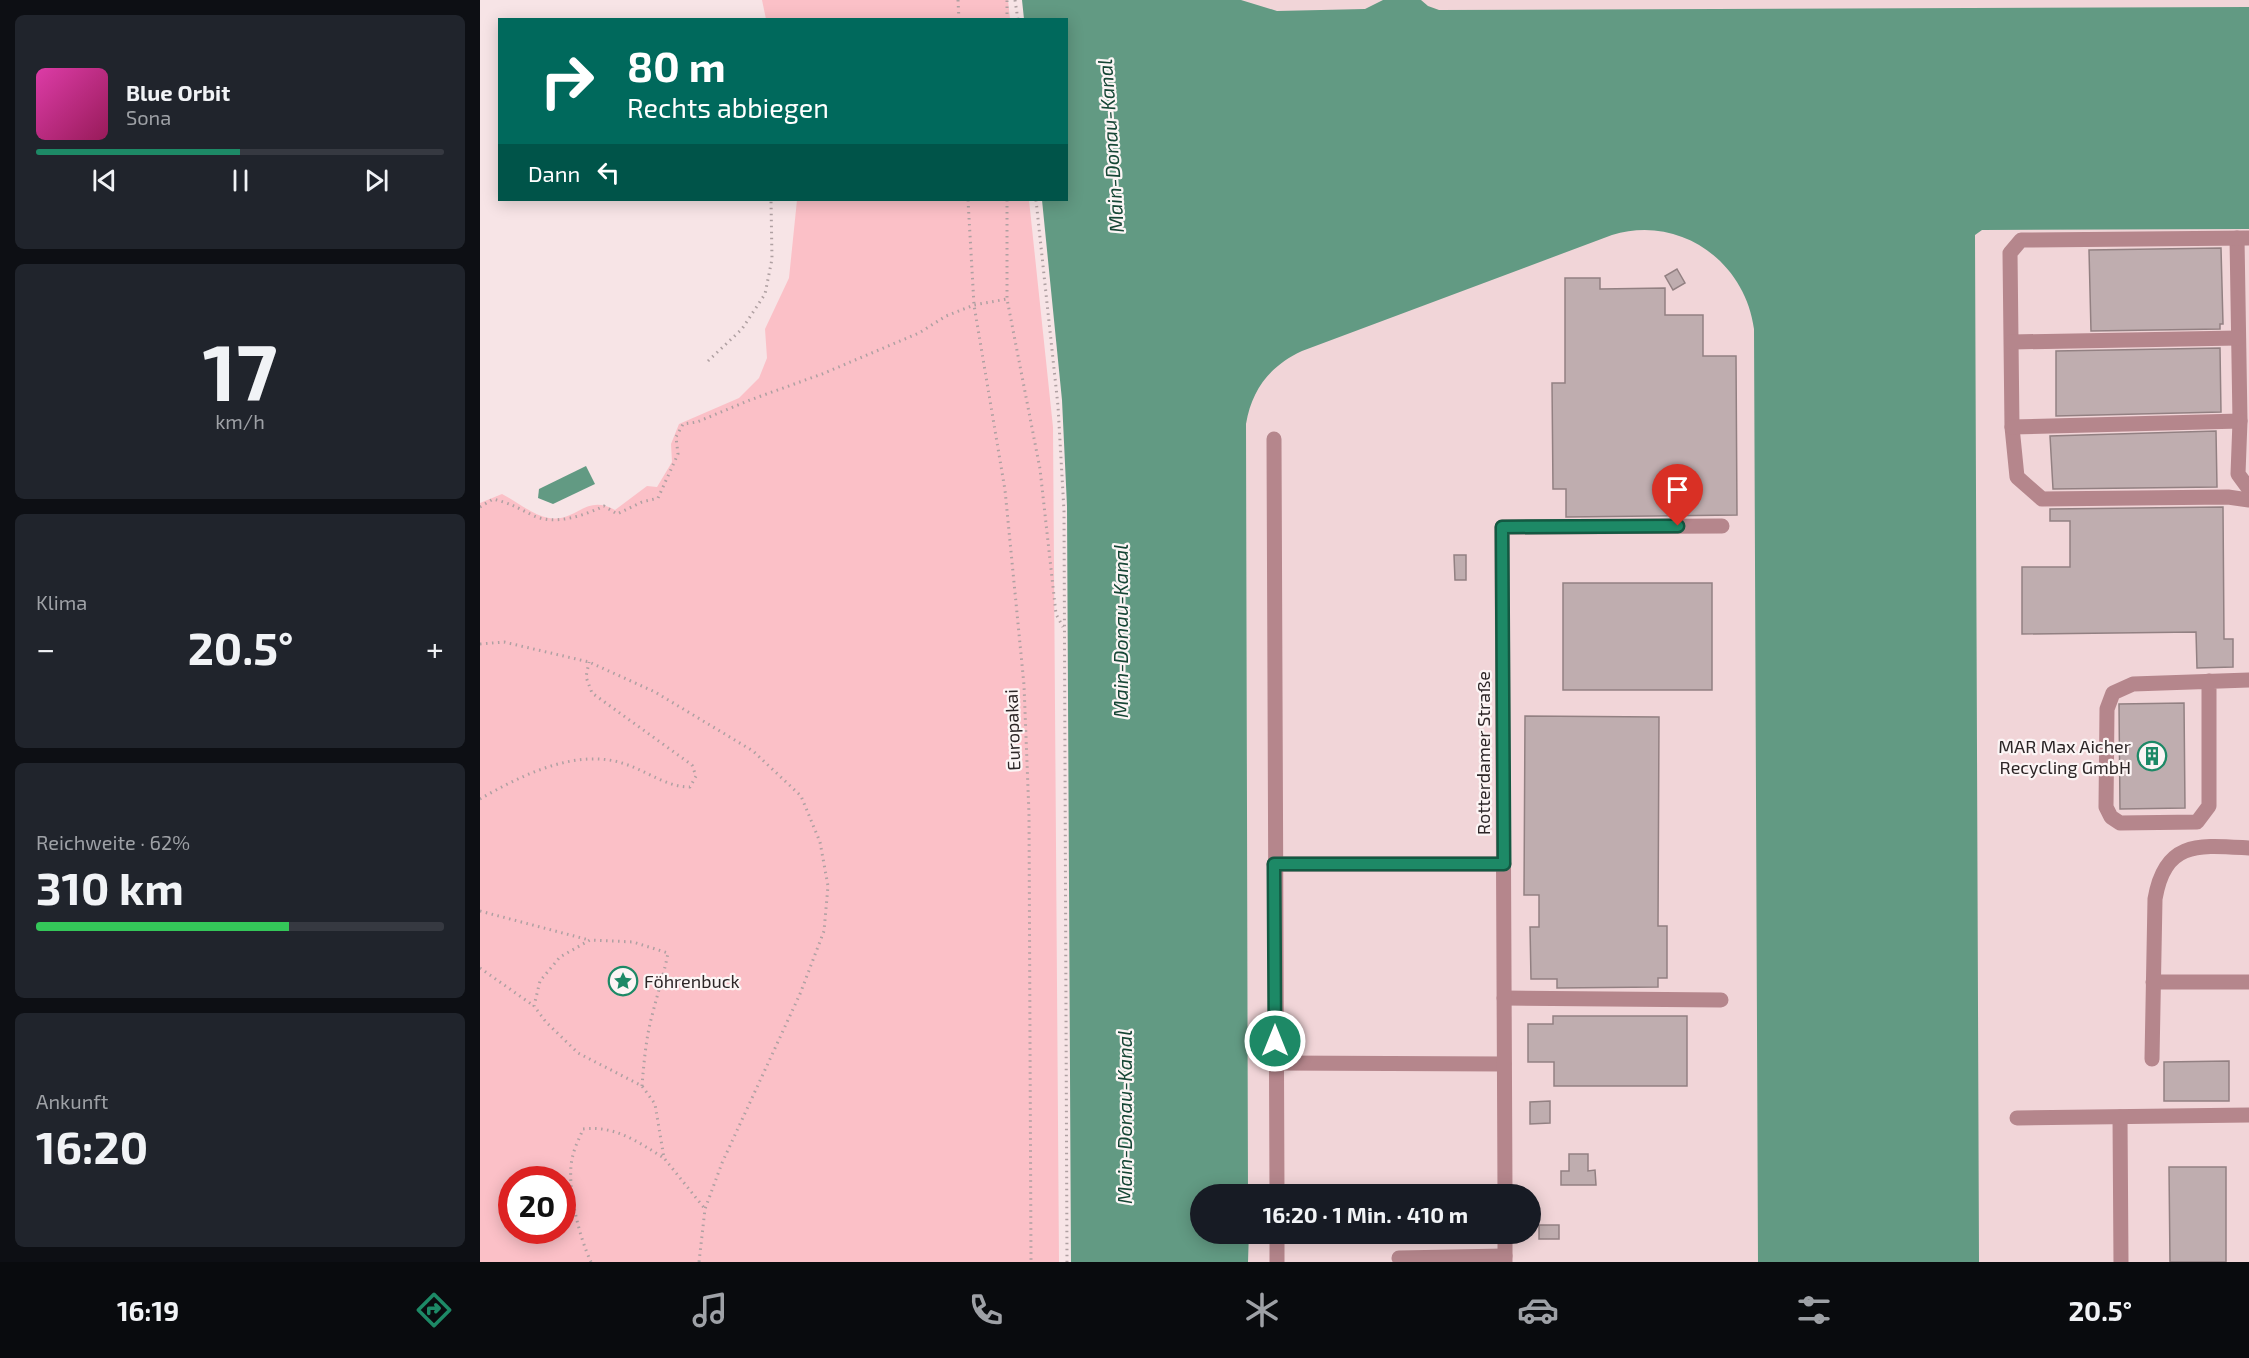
<!DOCTYPE html>
<html lang="de">
<head>
<meta charset="utf-8">
<style>
  body { margin:0; font-family:"Exo 2",sans-serif; background:#20242c; color:#f1f3f6; height:100vh; display:flex; flex-direction:column; font-size:22px; white-space:nowrap }
  * { box-sizing:border-box; margin:0 }
  p { font-size:20px; color:#9ea1a6 }
  .icon { flex:none; width:33px; height:33px; fill:none; stroke:currentColor; stroke-width:2; stroke-linecap:round; stroke-linejoin:round }
  .map { position:relative; flex:1; overflow:hidden }
  .sheet { display:flex; flex-direction:column; gap:15px; padding:15px; background:#0d0f14; width:480px }
  .sheet>* { flex:none }
  .guide { position:absolute; left:18px; top:18px; width:570px; height:183px; border-radius:0px; box-shadow:0 3px 15px #0003; background:#00695c; color:#fff; overflow:hidden }
  .speed { position:absolute; left:18px; top:1166px; display:flex; gap:12px; font-size:30px; font-weight:700; text-align:center }
  .speed>* { display:grid; place-content:center; width:78px; height:78px; border-radius:50%; background:#171b24; box-shadow:0 3px 15px #0003; line-height:1 }
  .speed .limit { border:9px solid #d22; background:#fff; color:#111 }
  .pin { position:absolute; display:grid; place-items:center; width:51px; height:51px; color:#fff; margin:-62px -26px; border-radius:50% 50% 50% 0; rotate:-45deg; box-shadow:0 0 6px #0007 }
  .pin .icon { rotate:45deg }
  .me { position:absolute; width:66px; margin:-33px; rotate:0deg; stroke-linejoin:round; filter:drop-shadow(0 0 4px #0008) }
  .turn { display:flex; align-items:center; gap:21px; height:126px; padding:0 30px; font-size:27px }
  .turn .icon { width:78px; height:78px; stroke-width:2.5 }
  .turn b { display:block; font-size:42px; line-height:51px }
  .then { display:flex; align-items:center; height:57px; padding:0 30px; background:#0003; gap:12px; font-size:22px }
  .big { font-size:45px; font-weight:700; line-height:1.1 }
  .sheet .tile { flex:1; display:flex; flex-direction:column; justify-content:center; gap:9px; min-width:0; padding:0 21px; border-radius:9px; background:#20242c }
  .sheet .dial { align-items:center; gap:0 }
  .dial b { font-size:78px; line-height:1 }
  .song { display:flex; align-items:center; gap:18px }
  .cover { width:72px; height:72px; border-radius:9px; background:linear-gradient(135deg,hsl(320 70% 55%),hsl(330 70% 35%)) }
  .played { height:6px; border-radius:3px; background:linear-gradient(90deg,#1d8966 50%,#363941 50%) }
  .keys { display:flex; justify-content:space-around; direction:ltr }
  .heat { display:flex; justify-content:space-between; align-items:center; font-size:33px; direction:ltr }
  .charge { height:9px; border-radius:4px; background:linear-gradient(90deg,#34c759 62%,#363941 0) }
  .trip { position:absolute; left:710px; top:1184px; width:351px; height:60px; border-radius:30px; background:#171b24; box-shadow:0 3px 15px #0003; font-weight:700; line-height:60px; text-align:center }
  .menu { display:flex; height:96px; justify-content:space-around; align-items:center; background:#090b0e; color:#9ea1a6 }
  .menu .icon { width:42px; height:42px }
  .menu .selected { color:#1d8966 }
  .menu b { font-size:27px; color:#f1f3f6 }
  main { display:flex; flex:1; min-height:0 }
  .map>svg:first-child { display:block }
</style>
</head>
<body>
<main>
<section class="sheet">
<div class="tile">
<div class="song"><i class="cover"></i><div><b>Blue Orbit</b><p>Sona</p></div></div>
<div class="played"></div>
<div class="keys"><svg class="icon" aria-label="previous" viewBox="0 0 24 24"><path d="M18 5L8 12l10 7zM5 5v14"/></svg><svg class="icon" aria-label="pause" viewBox="0 0 24 24"><path d="M8 5v14M16 5v14"/></svg><svg class="icon" aria-label="next" viewBox="0 0 24 24"><path d="M6 5l10 7-10 7zM19 5v14"/></svg></div>
</div>
<div class="tile dial"><b>17</b><p>km/h</p></div>
<div class="tile"><p>Klima</p>
<div class="heat"><a>−</a><b class="big">20.5°</b><a>+</a></div>
</div>
<div class="tile"><p>Reichweite · 62%</p><b class="big">310 km</b><div class="charge"></div></div>
<div class="tile"><p>Ankunft</p><b class="big">16:20</b></div>
</section>
<div class="map">
<svg width="1769" height="1262" viewBox="0 0 1769 1262">
  <rect width="100%" height="100%" fill="#f7e4e6"/>
  <!-- built -->
  <polygon fill="#f1d5d8" points="747,0 1769,0 1769,1262 768,1262 769,1233 1050,1233 1050,1194 768,1194 766,441"/>
  <!-- green -->
  <g fill="#fbc0c7" fill-rule="evenodd">
    <polygon points="282,0 528,0 530,19 286,19"/>
    <path d="M317 200H549L573 427 579 1262H0V503L22 494C38 502 52 515 69 518 96 523 105 493 135 510L167 486 177 487 192 462 191 444 199 424 259 398 279 378 287 358 285 329 309 278ZM32 1179H82V1230H32Z"/>
  </g>
  <!-- water -->
  <g fill="#629a83">
    <path d="M542 0H761L797 11 885 9 903 0H941L948 6 959 10 1769 7V229L1502 230 1495 235 1499 1262H1278L1274 329C1265 261 1199 214 1132 235L822 351C790 366 772 389 766 424L768 1194H720V1233H769L768 1262H591L587 506 582 400 562 200H586V20L544 19Z"/>
    <polygon points="106,466 115,484 73,504 58,498 59,489"/>
  </g>
  <!-- building -->
  <g fill="#bfadaf" stroke="#928082" stroke-width="1.5">
    <polygon points="1741,248 1743,324 1740,324 1740,329 1611,331 1609,250"/>
    <polygon points="1197,269 1205,283 1193,290 1185,276"/>
    <polygon points="1085,278 1120,278 1120,289 1185,288 1185,315 1223,315 1223,356 1256,356 1257,515 1086,517 1086,489 1073,489 1072,383 1085,383"/>
    <polygon points="1740,348 1741,412 1576,416 1576,351"/>
    <polygon points="1736,431 1737,487 1573,489 1570,436"/>
    <polygon points="1743,507 1744,639 1753,639 1753,667 1717,668 1716,632 1542,634 1542,567 1590,567 1590,521 1570,521 1570,509"/>
    <polygon points="974,555 986,555 986,580 975,580"/>
    <rect x="1083" y="583" width="149" height="107"/>
    <polygon points="1704,703 1705,808 1640,809 1639,704"/>
    <polygon points="1045,716 1179,717 1178,926 1187,926 1187,978 1178,978 1178,987 1077,988 1077,979 1051,979 1050,927 1059,927 1059,895 1044,895"/>
    <polygon points="1073,1016 1207,1016 1207,1086 1074,1086 1074,1062 1048,1062 1048,1024 1073,1024"/>
    <polygon points="1749,1061 1749,1101 1684,1101 1684,1062"/>
    <polygon points="1070,1101 1070,1123 1050,1124 1050,1102"/>
    <polygon points="1089,1154 1108,1154 1108,1171 1115,1170 1116,1185 1081,1185 1081,1171 1089,1171"/>
    <polygon points="1689,1167 1746,1167 1746,1262 1690,1262"/>
    <rect x="1059" y="1225" width="20" height="14"/>
  </g>
  <g fill="none" stroke-linecap="round" stroke-linejoin="round">
    <!-- path -->
    <g stroke="#afa0a2" stroke-width="3" stroke-dasharray="1.5 4.5" stroke-linecap="butt">
      <polyline points="478,0 479,20"/>
      <polyline points="535,0 538,20"/>
      <polyline points="527,20 527,0"/>
      <polyline points="488,200 494,305 525,490 544,685 549,814 551,1262"/>
      <polyline points="527,200 527,299 560,469 576,614 583,627"/>
      <polyline points="556,200 578,406 584,511 587,1262"/>
      <polyline points="228,361 262,329 285,294 292,259 291,200"/>
      <path d="M0 507 13 499C32 504 36 507 52 515 74 526 103 516 124 506L137 514 162 502 178 498 198 454 196 437 203 424 217 422 270 400 342 374 439 333 466 316 494 305 527 299"/>
      <polyline points="0,644 24,642 109,662 175,692 273,751 321,796 340,842 348,886 344,931 320,994 242,1163 225,1209 219,1262"/>
      <path d="M0 799C40 776 97 747 145 764 167 771 186 787 210 787L216 776 212 765 112 693 106 677 109 662"/>
      <polyline points="0,911 109,940"/>
      <polyline points="0,968 54,1006"/>
      <path d="M162 1086C164 1062 166 1036 173 1012 178 992 184 974 188 953L153 942 110 940 80 957 60 981 54 1006 66 1022 98 1053 162 1086 175 1104 184 1158 225 1209"/>
      <path d="M111 1262C99 1237 85 1182 93 1155 95 1146 100 1137 103 1129 135 1125 158 1142 184 1158"/>
    </g>
    <!-- minor -->
    <g stroke="#b5868c" stroke-width="15">
      <polyline points="1757,238 1760,421 1758,474 1769,489"/>
      <polyline points="1769,238 1541,240 1530,253 1532,427 1537,477 1562,499 1748,497 1769,500"/>
      <polyline points="1532,342 1758,338"/>
      <polyline points="1532,427 1760,421"/>
      <polyline points="794,439 797,1194"/>
      <polyline points="1729,681 1729,806 1717,822 1640,823 1631,817 1626,807 1627,709 1633,693 1653,684 1769,680"/>
      <polyline points="794,864 1024,864"/>
      <polyline points="1673,982 1769,982"/>
      <polyline points="1024,998 1241,1000"/>
      <path d="M1672 1059 1675 899C1685 840 1719 845 1769 848"/>
      <polyline points="795,1063 1024,1064"/>
      <polyline points="1640,1117 1641,1262"/>
      <polyline points="1537,1118 1769,1115"/>
      <polyline points="1025,1194 1022,527 1242,526"/>
      <polyline points="797,1233 797,1262"/>
      <polyline points="1025,1233 1025,1262"/>
      <polyline points="919,1258 1025,1256"/>
    </g>
  </g>
  <g fill="none" stroke-linecap="round" stroke-linejoin="round">
    <!-- route casing -->
    <g stroke="#135942" stroke-width="15">
      <polyline id="route" points="795,1041 794,864 1024,864 1022,527 1198,526"/>
    </g>
    <!-- route -->
    <use href="#route" stroke="#1d8966" stroke-width="10"/>
  </g>
  <!-- icons -->
  <defs>
    <g id="building-ring" transform="scale(1.5)"><circle r="9.5" fill="#fcf5f5" stroke="#1d8966" stroke-width="1.5"/><path d="M-4-6H4V6H1V3H-1V6H-4ZM-2.5-4.3h1.7v1.8h-1.7ZM.8-4.3h1.7v1.8H.8ZM-2.5-1h1.7V.8h-1.7ZM.8-1h1.7V.8H.8Z" fill="#1d8966"/></g>
    <g id="sight-ring" transform="scale(1.5)"><circle r="9.5" fill="#fcf5f5" stroke="#1d8966" stroke-width="1.5"/><path d="M0-6L1.8-2.2L6-1.7L2.9 1.2L3.7 5.4L0 3.3L-3.7 5.4L-2.9 1.2L-6-1.7L-1.8-2.2Z" fill="#1d8966"/></g>
  </defs>
  <g fill-rule="evenodd">
    <use href="#building-ring" x="1672" y="756"/>
    <use href="#sight-ring" x="143" y="981"/>
  </g>
  <g text-anchor="middle" dominant-baseline="central" stroke-width="4.5" stroke-linejoin="round" paint-order="stroke">
    <!-- street labels -->
    <g font-size="18" fill="#2c2526" stroke="#fcf5f5">
      <text transform="translate(532 730) rotate(-92)">Europakai</text>
      <text transform="translate(1003 753) rotate(-90)">Rotterdamer Straße</text>
    </g>
    <!-- poi labels -->
    <g font-size="18" fill="#2c2526" stroke="#fcf5f5" text-anchor="end">
      <text x="1651" y="746">MAR Max Aicher<tspan x="1651" dy="21">Recycling GmbH</tspan></text>
      <text x="164" y="981" text-anchor="start">Föhrenbuck</text>
    </g>
    <!-- water labels -->
    <g font-size="20" font-style="italic" fill="#164635" stroke="#fcf5f5">
      <text transform="translate(630 146) rotate(-94)">Main-Donau-Kanal</text>
      <text transform="translate(640 631) rotate(-90)">Main-Donau-Kanal</text>
      <text transform="translate(644 1117) rotate(-90)">Main-Donau-Kanal</text>
    </g>
  </g>
</svg>
<div class="speed"><div class="limit">20</div></div>
<div class="pin" style="left:1198px;top:526px;background:#d93025"><svg class="icon" aria-label="arrive" viewBox="0 0 24 24"><path d="M6 21V4h12l-3 4 3 4H6"/></svg></div>
<svg class="me" style="left:795px;top:1041px" viewBox="-20 -20 40 40"><circle r="17" fill="#1d8966" stroke="#fff" stroke-width="3"/><path d="M0-11L8 9 0 5-8 9z" fill="#fff"/></svg>
<div class="trip">16:20 · 1 Min. · 410 m</div>
<div class="guide">
<div class="turn"><svg class="icon" aria-label="right" viewBox="0 0 24 24"><path d="M7 20v-9h11M14 6l5 5-5 5"/></svg><div><b>80 m</b>Rechts abbiegen</div></div>
<div class="then">Dann<svg class="icon" aria-label="left" viewBox="0 0 24 24"><path d="M17 20v-9H6M10 6l-5 5 5 5"/></svg></div>
</div>
</div>
</main>
<nav class="menu">
<b>16:19</b>
<svg class="icon selected" aria-label="directions" viewBox="0 0 24 24"><path d="M12 3l9 9-9 9-9-9zM9 14v-3h6M13 9l2 2-2 2"/></svg>
<svg class="icon" aria-label="music" viewBox="0 0 24 24"><path d="M9 18V5l10-2v13"/><circle cx="6" cy="18" r="3"/><circle cx="16" cy="16" r="3"/></svg>
<svg class="icon" aria-label="phone" viewBox="0 0 24 24"><path d="M5 4h4l2 5-3 2q2 4 5 5l2-3 5 2v4C11 20 4 13 5 4z"/></svg>
<svg class="icon" aria-label="climate" viewBox="0 0 24 24"><path d="M12 3v18M4 7l16 10M4 17L20 7"/></svg>
<svg class="icon" aria-label="car" viewBox="0 0 24 24"><path d="M5 17H2v-5l4-1 3-4h7l3 4 3 1v5h-3M9 17h6M6 11h13"/><circle cx="7" cy="17" r="2"/><circle cx="17" cy="17" r="2"/></svg>
<svg class="icon" aria-label="filters" viewBox="0 0 24 24"><path d="M4 7h16M4 17h16"/><circle cx="9" cy="7" r="2"/><circle cx="15" cy="17" r="2"/></svg>
<b>20.5°</b>
</nav>
</body>
</html>
